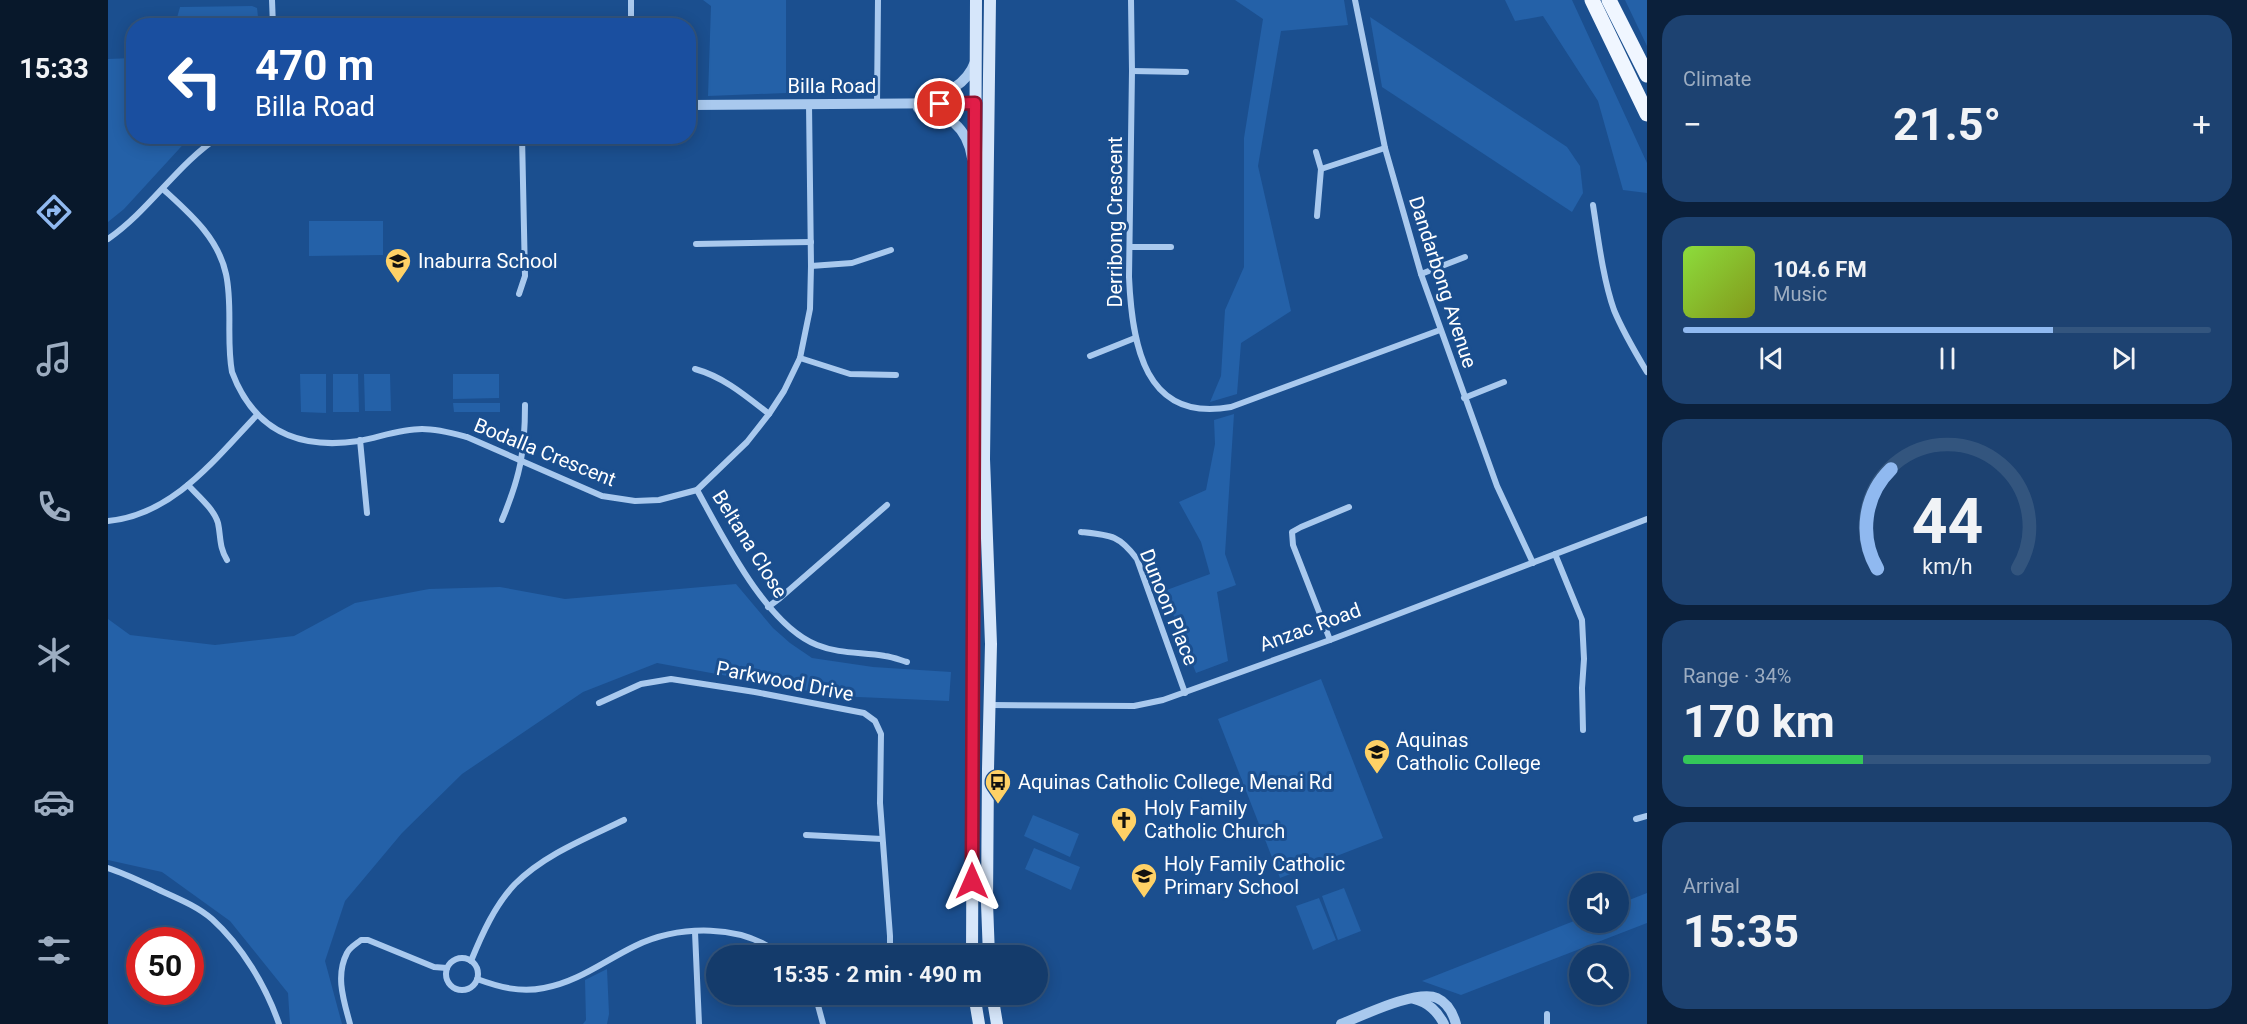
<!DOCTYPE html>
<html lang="en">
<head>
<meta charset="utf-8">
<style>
  body { margin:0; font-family:Roboto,sans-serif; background:#1d4271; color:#f1f3f6; height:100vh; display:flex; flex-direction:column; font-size:22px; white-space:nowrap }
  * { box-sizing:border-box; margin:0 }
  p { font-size:20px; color:#9dadc1 }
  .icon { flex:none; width:33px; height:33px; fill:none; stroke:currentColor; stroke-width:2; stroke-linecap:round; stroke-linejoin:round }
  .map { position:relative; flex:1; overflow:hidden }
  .side { display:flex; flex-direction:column; gap:15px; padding:15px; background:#0b203b; width:600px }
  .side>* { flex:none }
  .top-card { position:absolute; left:18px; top:18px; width:570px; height:126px; border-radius:24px; box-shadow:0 3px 15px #0003,0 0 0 2px #33557e; background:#1a4fa0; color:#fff; overflow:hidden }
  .buttons { position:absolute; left:1461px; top:873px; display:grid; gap:12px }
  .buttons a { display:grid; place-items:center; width:60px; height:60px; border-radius:50%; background:#143b6b; box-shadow:0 3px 15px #0003,0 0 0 2px #33557e; font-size:30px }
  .speed { position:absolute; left:18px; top:927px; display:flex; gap:12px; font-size:30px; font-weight:700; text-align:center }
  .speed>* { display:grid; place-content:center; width:78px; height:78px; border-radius:50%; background:#143b6b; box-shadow:0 3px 15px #0003,0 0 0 2px #33557e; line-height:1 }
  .speed .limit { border:9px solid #d22; background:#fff; color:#111 }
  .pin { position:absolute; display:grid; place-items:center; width:51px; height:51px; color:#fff; margin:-26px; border:3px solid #fff; border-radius:50%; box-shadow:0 2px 6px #0007 }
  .me { position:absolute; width:66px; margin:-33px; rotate:0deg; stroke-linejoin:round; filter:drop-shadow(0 0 4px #0008) }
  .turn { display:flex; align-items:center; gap:21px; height:126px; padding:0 30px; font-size:27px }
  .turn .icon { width:78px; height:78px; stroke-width:2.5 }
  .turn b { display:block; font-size:42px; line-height:51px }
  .big { font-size:45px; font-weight:700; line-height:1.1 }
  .side .widget { flex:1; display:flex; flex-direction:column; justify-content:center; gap:9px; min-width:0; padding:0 21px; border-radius:24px; background:#1d4271 }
  .side .dial { align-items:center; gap:0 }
  .dial svg { height:156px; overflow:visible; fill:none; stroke:#33557e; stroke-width:7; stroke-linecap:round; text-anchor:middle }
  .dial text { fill:#f1f3f6; stroke:none }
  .song { display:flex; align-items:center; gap:18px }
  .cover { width:72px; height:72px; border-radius:9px; background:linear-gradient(135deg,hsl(90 70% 55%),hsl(70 70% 35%)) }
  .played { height:6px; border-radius:3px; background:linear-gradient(90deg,#90b9f0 70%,#33557e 70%) }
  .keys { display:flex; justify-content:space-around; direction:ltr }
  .heat { display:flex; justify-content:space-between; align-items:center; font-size:33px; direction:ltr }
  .charge { height:9px; border-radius:4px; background:linear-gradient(90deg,#34c759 34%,#33557e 0) }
  .trip { position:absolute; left:598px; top:945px; width:342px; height:60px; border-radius:30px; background:#143b6b; box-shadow:0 3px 15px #0003,0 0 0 2px #33557e; font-weight:700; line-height:60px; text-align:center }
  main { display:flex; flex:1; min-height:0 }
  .dock { display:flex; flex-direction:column; width:108px; justify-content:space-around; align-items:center; background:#08182b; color:#9dadc1 }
  .dock .icon { width:42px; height:42px }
  .dock .active { color:#90b9f0 }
  .dock b { font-size:27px; color:#f1f3f6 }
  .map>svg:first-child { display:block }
</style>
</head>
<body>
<main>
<nav class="dock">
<b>15:33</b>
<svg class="icon active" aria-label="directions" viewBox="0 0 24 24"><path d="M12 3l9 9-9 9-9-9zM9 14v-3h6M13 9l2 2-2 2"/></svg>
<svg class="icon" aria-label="music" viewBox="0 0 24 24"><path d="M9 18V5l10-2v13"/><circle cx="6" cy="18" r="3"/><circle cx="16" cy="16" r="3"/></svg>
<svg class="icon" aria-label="phone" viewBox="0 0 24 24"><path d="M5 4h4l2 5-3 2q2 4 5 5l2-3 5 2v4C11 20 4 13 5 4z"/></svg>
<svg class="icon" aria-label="climate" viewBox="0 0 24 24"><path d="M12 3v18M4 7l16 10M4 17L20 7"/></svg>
<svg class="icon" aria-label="car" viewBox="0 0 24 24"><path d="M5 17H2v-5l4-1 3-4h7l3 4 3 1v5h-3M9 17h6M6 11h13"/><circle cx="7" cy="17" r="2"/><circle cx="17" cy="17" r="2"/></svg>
<svg class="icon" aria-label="filters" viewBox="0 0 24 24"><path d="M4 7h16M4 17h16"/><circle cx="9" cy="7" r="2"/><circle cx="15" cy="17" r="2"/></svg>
</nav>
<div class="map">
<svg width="1539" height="1024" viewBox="0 0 1539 1024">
  <rect width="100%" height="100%" fill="#1b4f8f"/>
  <!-- green -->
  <g fill="#2461a8">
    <polygon points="595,0 678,0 678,93 600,96 603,6"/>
    <polygon points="1127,0 1236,0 1240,25 1173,31 1150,166 1183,311 1133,343 1129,394 1102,402 1113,376 1117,310 1136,267 1136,138 1155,19"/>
    <polygon points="1397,0 1464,0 1539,163 1539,193 1515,190 1490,101 1435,16 1407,21"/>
    <polygon points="1517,0 1539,0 1539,46"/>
    <polygon points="144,6 149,8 151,25 67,25 72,7"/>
    <polygon points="1262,17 1459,147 1472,166 1475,193 1464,212 1274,87"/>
    <polygon points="25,58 26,136 82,137 16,209 0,222 0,59"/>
    <polygon points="201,221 275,221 275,255 201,256"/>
    <polygon points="192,374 218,374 218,413 193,412"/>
    <polygon points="225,374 250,374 251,412 225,412"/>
    <polygon points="256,374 282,374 283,411 257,411"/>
    <polygon points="345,374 391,374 391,398 345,399"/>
    <polygon points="345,403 392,403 392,412 346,412"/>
    <polygon points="1126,414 1117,554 1128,585 1109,592 1120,661 1088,673 1056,591 1102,574 1093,542 1071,502 1098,490 1107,444 1106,420"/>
    <polygon points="628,584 665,628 682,643 704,658 765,667 843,672 841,701 728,696 549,663 475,692 354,774 294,833 237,901 217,961 234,1024 182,1024 180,993 122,921 54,872 0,860 0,619 22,635 107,645 186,636 247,603 321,589 392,587 457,599"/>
    <polygon points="1213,679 1275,838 1172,878 1110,719"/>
    <polygon points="925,815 971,834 962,857 916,836"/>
    <polygon points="926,848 972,867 963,890 917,869"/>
    <polygon points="1236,888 1253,931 1230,940 1214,896"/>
    <polygon points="1539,893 1539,923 1353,995 1314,981 1471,919 1472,922 1510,922 1511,904"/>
    <polygon points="1211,898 1228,940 1205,950 1188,906"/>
    <polygon points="499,969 501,1014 499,1024 475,1024 478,1020 477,980"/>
  </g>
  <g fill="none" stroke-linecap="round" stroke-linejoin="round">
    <!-- minor -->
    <g stroke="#a9c9ee" stroke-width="6">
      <polyline points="164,0 165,26"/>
      <polyline points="523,0 523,26"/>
      <path d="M1023 0 1024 71 1021 277C1024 344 1036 423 1123 407L1332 330"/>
      <polyline points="1247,0 1277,148 1313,274 1389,486 1425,563"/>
      <polyline points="1024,71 1078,72"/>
      <polyline points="769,104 770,0"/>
      <polyline points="1208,152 1213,169 1209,216"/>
      <polyline points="1213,169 1277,148"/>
      <path d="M55 189C81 213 110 237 118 274 125 306 118 340 124 372 146 431 191 450 251 441 272 437 293 429 314 429 330 429 344 433 359 437L494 496 527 501 551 500 589 490 639 442 661 414 676 391 692 358 702 309 703 266 701 104"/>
      <path d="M1485 205C1490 237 1495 279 1506 310 1515 332 1527 352 1539 372"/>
      <path d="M0 239C42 210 69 164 112 136"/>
      <polyline points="588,244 703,242"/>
      <polyline points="1022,247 1063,247"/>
      <polyline points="703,266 744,263 783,250"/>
      <polyline points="1313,274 1357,257"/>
      <polyline points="411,294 417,276 414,136"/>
      <polyline points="982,356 1027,338"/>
      <polyline points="692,358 742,374 788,375"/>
      <path d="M587 369C616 377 638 396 661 414"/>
      <polyline points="1356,398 1396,382"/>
      <polyline points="252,440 259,513"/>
      <path d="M80 485C90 496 106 509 110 523 113 537 111 547 119 560"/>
      <path d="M589 490C615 537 658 625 709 645 731 654 754 652 777 656 785 657 792 660 799 662"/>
      <path d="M394 520C412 477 417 452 417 405"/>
      <path d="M0 521C65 515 107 459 149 415"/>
      <path d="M973 532C1003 535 1011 535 1029 559L1077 693"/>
      <polyline points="1447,554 1474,620 1476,659 1474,688 1475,730"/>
      <polyline points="660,607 672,598 779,505"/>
      <polyline points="1222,640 1185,545 1184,532 1193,527 1241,507"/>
      <polyline points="491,703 533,684 563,679 647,692 756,713 767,721 773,734 772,803 782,936 782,956"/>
      <polyline points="883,705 1026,706 1055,700 1222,640 1539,519"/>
      <polyline points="1528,819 1539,816"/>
      <polyline points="698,835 774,839"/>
      <path d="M0 868C16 873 32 881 47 888 66 897 88 905 104 919 134 946 158 986 171 1024"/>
      <polyline points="587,932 591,1024"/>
      <circle cx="354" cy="974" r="16"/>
      <path d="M363 961C374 934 387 905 407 884 437 854 479 838 516 820"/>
      <path d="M369 979C391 987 412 993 436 988 470 982 496 961 527 946 571 925 635 923 674 956"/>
      <polyline points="707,994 715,1024"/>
      <polyline points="711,1003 729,994"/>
      <polyline points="1439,1014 1439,1024"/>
      <path d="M242 1024C236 1001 227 976 239 953 241 948 248 944 253 940H260L326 967 339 968"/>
    </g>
    <!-- tertiary -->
    <g stroke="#a9c9ee" stroke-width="10">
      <path d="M816 100C838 93 858 86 867 62"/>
      <polyline points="580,105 867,103"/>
      <path d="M810 108C840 114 859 126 864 158"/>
      <path d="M1306 999C1321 1003 1329 1011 1336 1024"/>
      <path d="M1233 1024C1254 1016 1309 989 1329 998 1340 1003 1345 1013 1348 1024"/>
    </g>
    <!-- secondary -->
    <g stroke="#d6e6fa" stroke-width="12">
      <polyline points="864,956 868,0"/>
      <polyline points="881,956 879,903 880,769 883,644 876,459 882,0"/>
      <polyline points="866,994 871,1024"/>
      <polyline points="884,994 889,1024"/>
    </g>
    <!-- primary -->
    <g stroke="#f0f6ff" stroke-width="15">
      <polyline points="1484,0 1539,114"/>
      <polyline points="1501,0 1539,75"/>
    </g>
  </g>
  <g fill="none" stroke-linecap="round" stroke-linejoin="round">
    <!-- route casing -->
    <g stroke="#92132f" stroke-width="15">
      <polyline id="route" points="832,104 867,103 864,881"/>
    </g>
    <!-- route -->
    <use href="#route" stroke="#e11d48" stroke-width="10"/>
  </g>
  <!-- icons -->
  <defs>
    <g id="school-pin" transform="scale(1.35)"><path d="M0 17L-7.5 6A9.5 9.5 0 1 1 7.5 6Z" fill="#ffd166" stroke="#1b4f8f"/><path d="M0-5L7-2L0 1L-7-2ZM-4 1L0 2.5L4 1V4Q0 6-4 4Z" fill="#111"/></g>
    <g id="bus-pin" transform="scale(1.35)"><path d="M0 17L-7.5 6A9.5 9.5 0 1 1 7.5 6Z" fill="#ffd166" stroke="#1b4f8f"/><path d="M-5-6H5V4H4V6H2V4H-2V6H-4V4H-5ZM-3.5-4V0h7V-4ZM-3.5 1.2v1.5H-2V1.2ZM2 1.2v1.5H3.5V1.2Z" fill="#111"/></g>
    <g id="church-pin" transform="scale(1.35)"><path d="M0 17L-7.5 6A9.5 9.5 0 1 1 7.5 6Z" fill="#ffd166" stroke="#1b4f8f"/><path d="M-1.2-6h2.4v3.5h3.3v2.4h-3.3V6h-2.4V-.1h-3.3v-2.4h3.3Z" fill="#111"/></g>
  </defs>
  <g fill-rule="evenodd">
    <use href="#school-pin" x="290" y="261"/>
    <use href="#school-pin" x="1269" y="752"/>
    <use href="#bus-pin" x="890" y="782"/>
    <use href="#church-pin" x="1016" y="820"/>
    <use href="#school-pin" x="1036" y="876"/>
  </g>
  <g text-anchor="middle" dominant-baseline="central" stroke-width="6" stroke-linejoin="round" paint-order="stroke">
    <!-- street labels -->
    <g font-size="20" fill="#fff" stroke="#1b4f8f">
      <text x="724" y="86">Billa Road</text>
      <text transform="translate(1007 222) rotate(-90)">Derribong Crescent</text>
      <text transform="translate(1335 282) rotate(72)">Dandarbong Avenue</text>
      <text transform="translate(437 452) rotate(22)">Bodalla Crescent</text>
      <text transform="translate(642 544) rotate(58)">Beltana Close</text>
      <text transform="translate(1061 607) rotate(68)">Dunoon Place</text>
      <text transform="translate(1202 627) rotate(-20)">Anzac Road</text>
      <text transform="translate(677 681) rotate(11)">Parkwood Drive</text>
    </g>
    <!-- poi labels -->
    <g font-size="20" fill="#fff" stroke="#1b4f8f" text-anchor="start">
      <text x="310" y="261">Inaburra School</text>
      <text x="1288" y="740">Aquinas<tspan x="1288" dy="23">Catholic College</tspan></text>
      <text x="910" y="782">Aquinas Catholic College, Menai Rd</text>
      <text x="1036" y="808">Holy Family<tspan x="1036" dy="23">Catholic Church</tspan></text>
      <text x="1056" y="864">Holy Family Catholic<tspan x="1056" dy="23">Primary School</tspan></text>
    </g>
  </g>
</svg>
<div class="buttons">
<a><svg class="icon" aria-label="sound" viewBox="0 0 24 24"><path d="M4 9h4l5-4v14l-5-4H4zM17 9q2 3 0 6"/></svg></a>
<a><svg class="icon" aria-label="search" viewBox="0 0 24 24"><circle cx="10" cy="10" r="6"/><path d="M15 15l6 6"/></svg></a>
</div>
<div class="speed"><div class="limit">50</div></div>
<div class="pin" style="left:832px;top:104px;background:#d93025"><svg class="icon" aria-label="arrive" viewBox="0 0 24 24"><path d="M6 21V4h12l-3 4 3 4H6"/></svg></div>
<svg class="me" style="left:864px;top:881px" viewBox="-20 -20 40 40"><path d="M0-17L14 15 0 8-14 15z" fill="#e11d48" stroke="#fff" stroke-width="4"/></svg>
<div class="trip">15:35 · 2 min · 490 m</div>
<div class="top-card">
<div class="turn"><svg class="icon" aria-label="left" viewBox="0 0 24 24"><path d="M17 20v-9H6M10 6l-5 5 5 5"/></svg><div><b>470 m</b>Billa Road</div></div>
</div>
</div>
<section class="side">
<div class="widget"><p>Climate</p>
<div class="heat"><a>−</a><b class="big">21.5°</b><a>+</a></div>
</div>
<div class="widget">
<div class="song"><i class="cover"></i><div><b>104.6 FM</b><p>Music</p></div></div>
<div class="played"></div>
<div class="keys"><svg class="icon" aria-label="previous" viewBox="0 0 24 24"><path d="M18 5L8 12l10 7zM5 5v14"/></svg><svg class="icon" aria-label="pause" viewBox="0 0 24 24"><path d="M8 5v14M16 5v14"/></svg><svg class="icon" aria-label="next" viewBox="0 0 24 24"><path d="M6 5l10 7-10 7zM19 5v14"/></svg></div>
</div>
<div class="widget dial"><svg viewBox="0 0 100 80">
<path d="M14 69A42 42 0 1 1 86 69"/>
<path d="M14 69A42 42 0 0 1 21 18" stroke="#90b9f0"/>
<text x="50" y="56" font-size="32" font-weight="700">44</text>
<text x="50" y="72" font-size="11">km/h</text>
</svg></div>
<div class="widget"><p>Range · 34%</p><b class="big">170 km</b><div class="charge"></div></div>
<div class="widget"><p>Arrival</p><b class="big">15:35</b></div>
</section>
</main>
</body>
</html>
